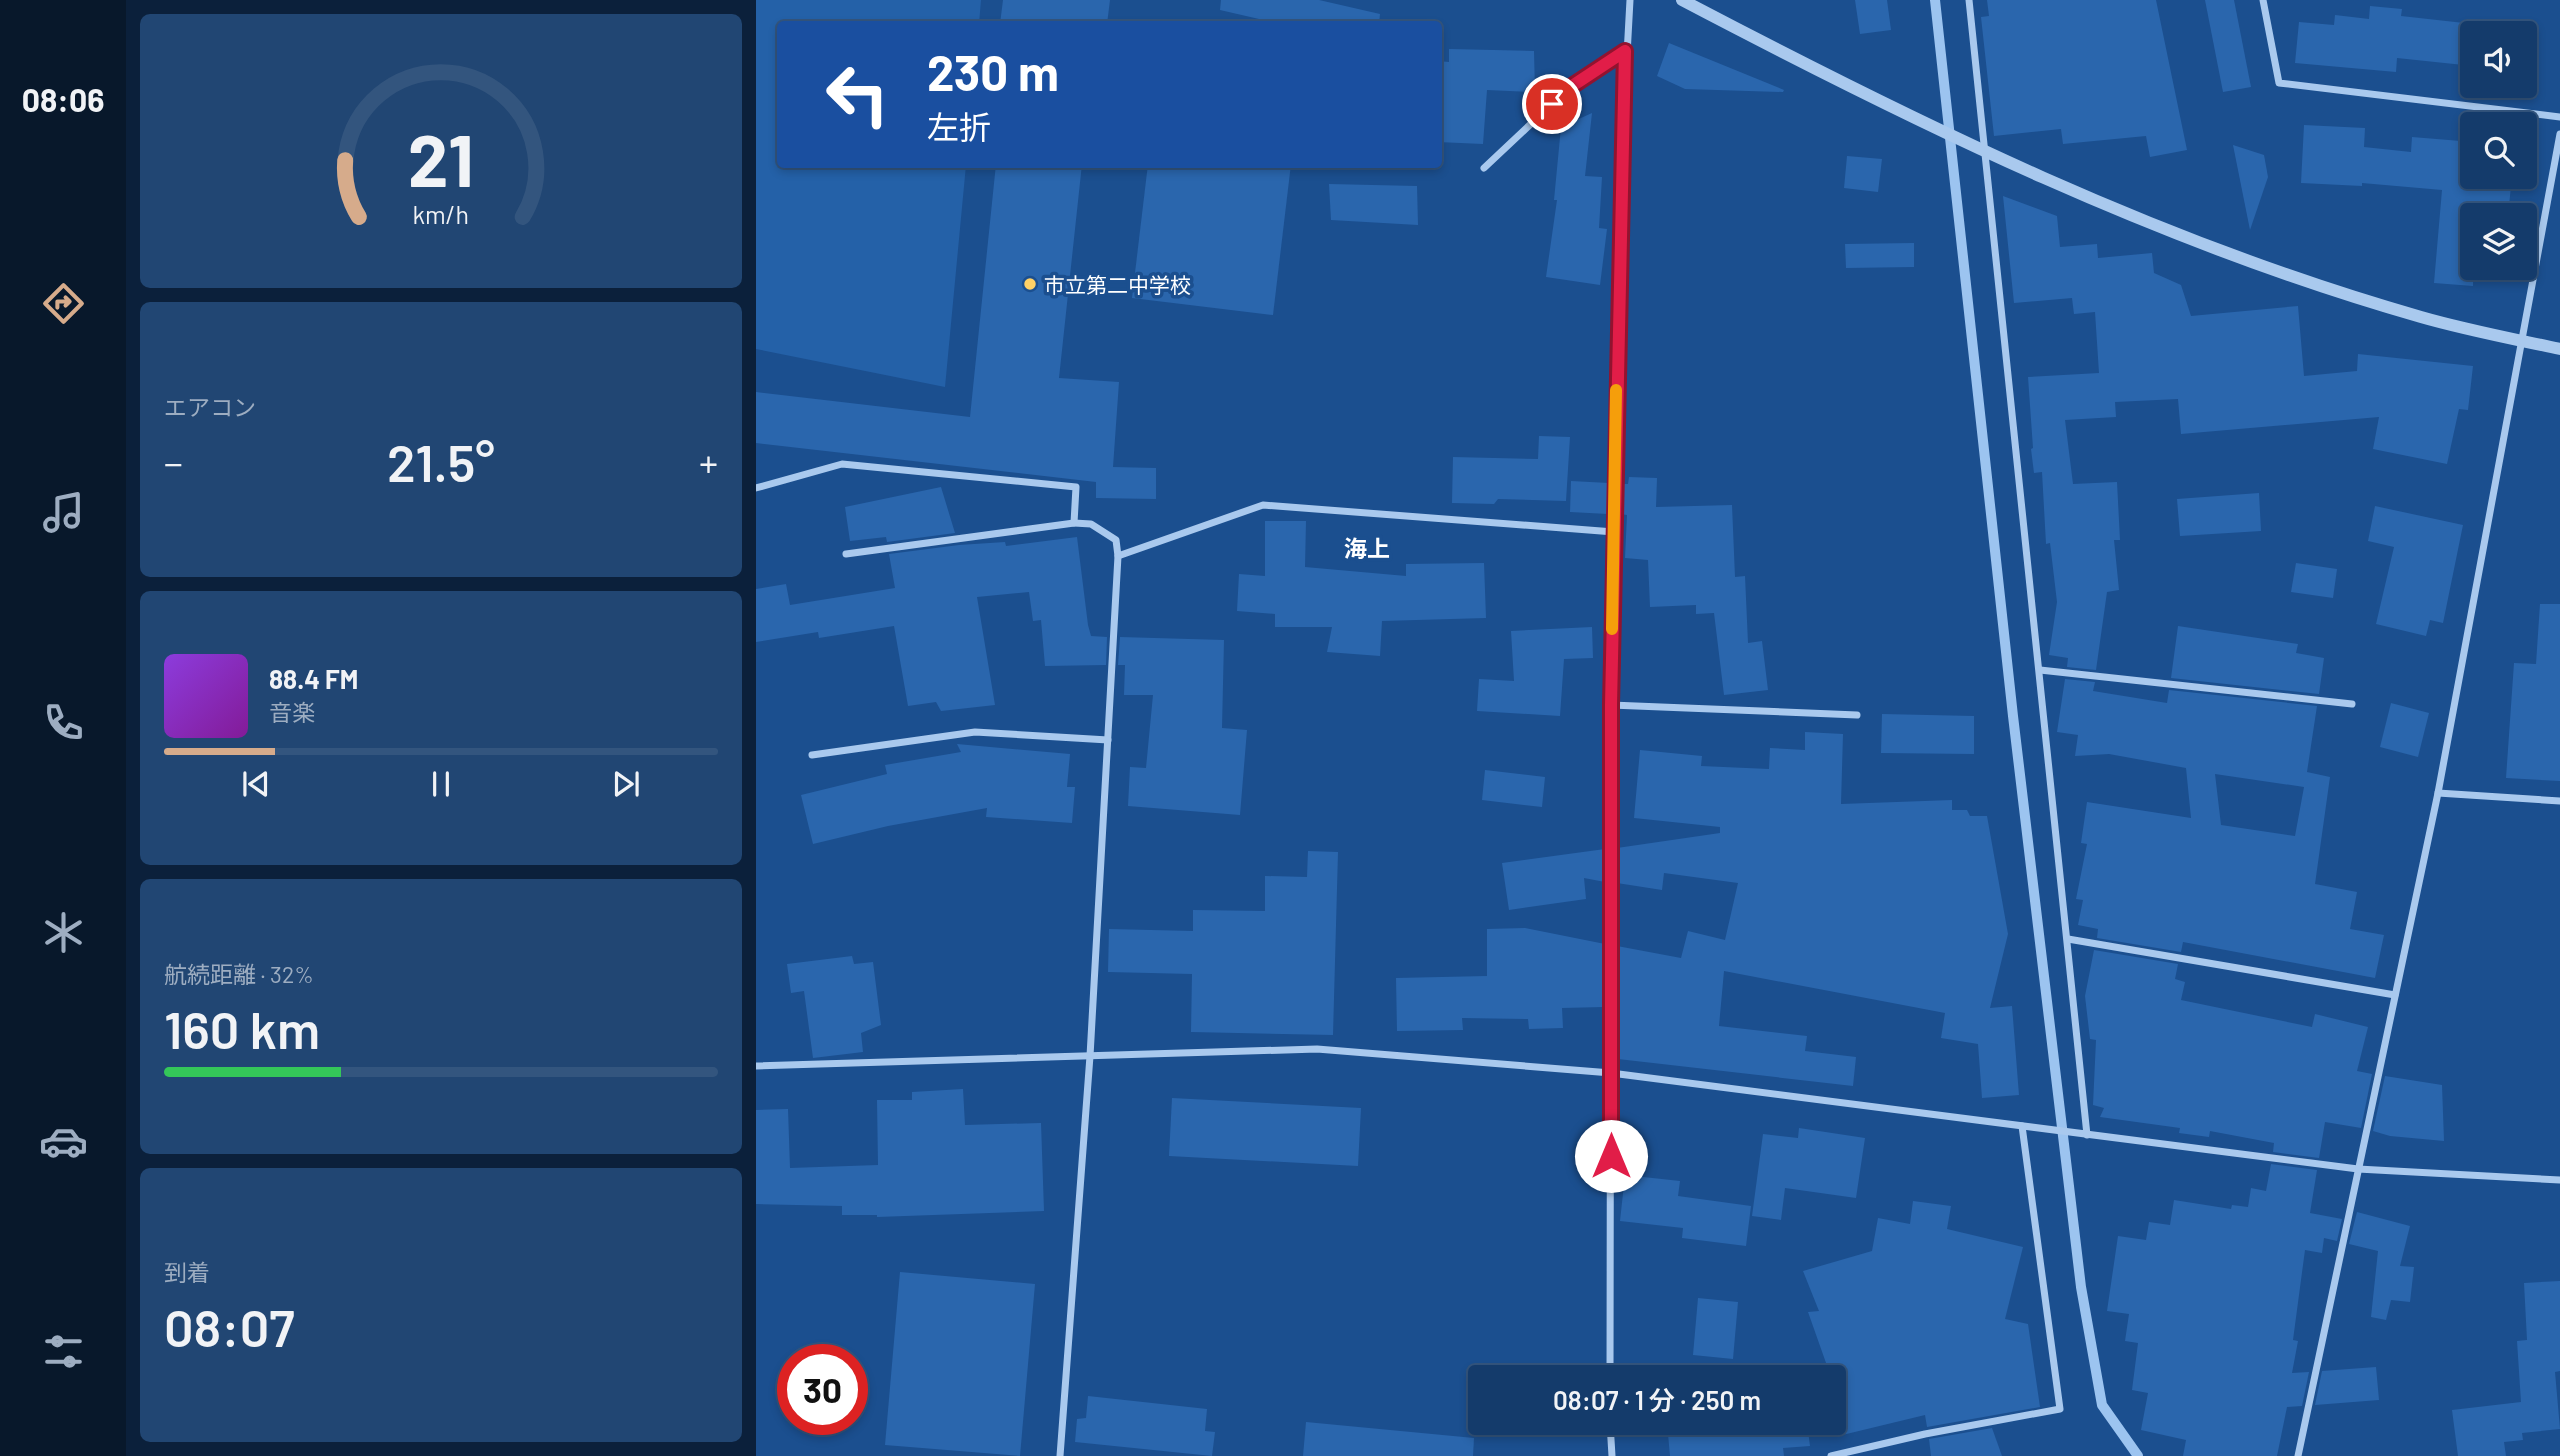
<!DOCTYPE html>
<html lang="ja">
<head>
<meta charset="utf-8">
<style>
  body { margin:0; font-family:Barlow,"Noto Sans JP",sans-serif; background:#214673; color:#f1f3f6; height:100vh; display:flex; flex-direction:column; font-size:26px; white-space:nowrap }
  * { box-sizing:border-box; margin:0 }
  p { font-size:23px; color:#9dadc1 }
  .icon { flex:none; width:38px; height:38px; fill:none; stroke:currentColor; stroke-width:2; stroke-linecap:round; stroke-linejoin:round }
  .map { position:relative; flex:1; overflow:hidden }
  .details { display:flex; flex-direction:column; gap:14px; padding:14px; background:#0b203b; width:630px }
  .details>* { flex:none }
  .banner { position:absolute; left:21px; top:21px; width:665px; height:147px; border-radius:7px; box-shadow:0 4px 10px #0003,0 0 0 2px #33557e; background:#1a4fa0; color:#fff; overflow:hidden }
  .buttons { position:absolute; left:1704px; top:21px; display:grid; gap:14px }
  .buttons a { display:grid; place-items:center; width:77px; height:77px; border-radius:7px; background:#143b6b; box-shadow:0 4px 10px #0003,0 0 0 2px #33557e; font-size:35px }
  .speed { position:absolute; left:21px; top:1344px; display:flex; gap:14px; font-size:35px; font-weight:700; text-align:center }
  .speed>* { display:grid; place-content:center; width:91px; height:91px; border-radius:50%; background:#143b6b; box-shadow:0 4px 10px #0003,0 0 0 2px #33557e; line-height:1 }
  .speed .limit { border:10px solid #d22; background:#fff; color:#111 }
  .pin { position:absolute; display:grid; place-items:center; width:60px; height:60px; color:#fff; margin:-30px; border:4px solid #fff; border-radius:50%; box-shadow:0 2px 7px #0007 }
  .me { position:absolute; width:77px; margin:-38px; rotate:0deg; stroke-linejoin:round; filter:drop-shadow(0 0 5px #0008) }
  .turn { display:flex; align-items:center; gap:24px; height:147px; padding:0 35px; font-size:32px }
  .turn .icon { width:91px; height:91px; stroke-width:2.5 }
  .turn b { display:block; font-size:49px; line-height:60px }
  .big { font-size:52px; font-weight:600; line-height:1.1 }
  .details .card { flex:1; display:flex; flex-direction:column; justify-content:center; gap:10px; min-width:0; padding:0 24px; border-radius:10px; background:#214673 }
  .details .dial { align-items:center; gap:0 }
  .dial svg { height:182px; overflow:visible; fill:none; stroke:#33557e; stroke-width:7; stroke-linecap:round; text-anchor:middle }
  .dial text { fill:#f1f3f6; stroke:none }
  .song { display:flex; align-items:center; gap:21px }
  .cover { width:84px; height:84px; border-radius:10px; background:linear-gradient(135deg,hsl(270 70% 55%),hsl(290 70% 35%)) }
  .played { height:7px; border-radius:4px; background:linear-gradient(90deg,#d6ab8b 20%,#33557e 20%) }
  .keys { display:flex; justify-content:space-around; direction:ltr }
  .heat { display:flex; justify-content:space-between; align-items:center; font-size:38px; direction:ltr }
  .charge { height:10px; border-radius:5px; background:linear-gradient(90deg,#34c759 32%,#33557e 0) }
  .trip { position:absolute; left:712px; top:1365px; width:378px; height:70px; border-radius:7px; background:#143b6b; box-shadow:0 4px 10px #0003,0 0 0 2px #33557e; font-weight:600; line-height:70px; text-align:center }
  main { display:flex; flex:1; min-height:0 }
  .tabs { display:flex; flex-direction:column; width:126px; justify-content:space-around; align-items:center; background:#08182b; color:#9dadc1 }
  .tabs .icon { width:49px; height:49px }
  .tabs .selected { color:#d6ab8b }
  .tabs b { font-size:32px; color:#f1f3f6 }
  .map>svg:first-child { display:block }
</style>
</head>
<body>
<main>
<nav class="tabs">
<b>08:06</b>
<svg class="icon selected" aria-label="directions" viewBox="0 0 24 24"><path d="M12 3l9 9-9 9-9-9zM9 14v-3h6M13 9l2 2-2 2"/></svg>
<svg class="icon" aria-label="music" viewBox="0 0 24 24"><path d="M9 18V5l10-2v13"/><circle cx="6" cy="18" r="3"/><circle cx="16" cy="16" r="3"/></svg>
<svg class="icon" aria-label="phone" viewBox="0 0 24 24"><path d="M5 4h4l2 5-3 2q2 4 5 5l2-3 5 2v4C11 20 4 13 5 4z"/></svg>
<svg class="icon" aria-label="climate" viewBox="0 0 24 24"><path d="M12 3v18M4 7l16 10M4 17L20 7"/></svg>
<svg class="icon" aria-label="car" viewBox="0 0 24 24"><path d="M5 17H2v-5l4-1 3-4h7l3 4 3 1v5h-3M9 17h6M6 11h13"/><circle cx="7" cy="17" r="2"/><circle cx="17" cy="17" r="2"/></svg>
<svg class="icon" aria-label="filters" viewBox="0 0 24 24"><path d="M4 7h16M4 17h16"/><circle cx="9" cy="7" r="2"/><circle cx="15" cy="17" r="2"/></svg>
</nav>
<section class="details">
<div class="card dial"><svg viewBox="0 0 100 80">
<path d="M14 69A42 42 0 1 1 86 69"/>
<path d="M14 69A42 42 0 0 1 8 44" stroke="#d6ab8b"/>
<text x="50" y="56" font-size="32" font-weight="700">21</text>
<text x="50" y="72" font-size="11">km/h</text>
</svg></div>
<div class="card"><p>エアコン</p>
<div class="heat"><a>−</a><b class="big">21.5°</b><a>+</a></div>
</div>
<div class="card">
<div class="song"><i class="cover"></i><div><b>88.4 FM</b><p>音楽</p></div></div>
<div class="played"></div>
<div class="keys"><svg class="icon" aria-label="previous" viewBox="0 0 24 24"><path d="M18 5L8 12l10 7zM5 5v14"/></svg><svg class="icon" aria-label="pause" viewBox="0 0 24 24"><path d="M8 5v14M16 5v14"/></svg><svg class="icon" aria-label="next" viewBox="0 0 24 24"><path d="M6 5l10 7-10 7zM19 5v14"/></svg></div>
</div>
<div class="card"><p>航続距離 · 32%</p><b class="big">160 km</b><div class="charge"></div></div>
<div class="card"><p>到着</p><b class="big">08:07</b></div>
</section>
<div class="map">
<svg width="1804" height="1456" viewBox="0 0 1804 1456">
  <rect width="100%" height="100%" fill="#1b4f8f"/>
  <!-- green -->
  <polygon fill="#2461a8" points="0,0 225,0 223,24 24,24 24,164 210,165 189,387 0,349"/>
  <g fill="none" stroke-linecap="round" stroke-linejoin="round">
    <!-- stream -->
    <polyline stroke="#9cc4f0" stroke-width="10" points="1179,0 1257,716 1325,1287 1346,1405 1382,1456"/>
  </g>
  <!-- building -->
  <g fill="#2a66ad" fill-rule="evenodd">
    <polygon points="247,0 354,0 351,24 244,24"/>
    <polygon points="465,0 563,0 624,14 623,24 525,24 464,10"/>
    <polygon points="1099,0 1131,0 1135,30 1104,34"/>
    <polygon points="1231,0 1400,0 1431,150 1394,157 1390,136 1307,144 1305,129 1238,136 1225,17 1233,16"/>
    <polygon points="1449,0 1478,0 1495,87 1467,92"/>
    <polygon points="1614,6 1646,9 1645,16 1717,24 1717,66 1641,58 1640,72 1539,63 1543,22 1578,25 1579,15 1613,19"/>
    <polygon points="913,43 1028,90 1027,92 929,89 901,76"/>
    <polygon points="693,49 778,51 779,92 731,90 727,144 682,142 682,61 693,62"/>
    <polygon points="836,113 829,176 846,177 843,228 851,229 844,285 790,277 801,200 798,200 805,127"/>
    <polygon points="1548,125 1609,128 1608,147 1655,152 1656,137 1717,142 1717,177 1756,177 1752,215 1717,215 1717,286 1678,283 1686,190 1606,183 1606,186 1545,183"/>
    <polygon points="1477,145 1508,155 1512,177 1494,230"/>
    <polygon points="1091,156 1126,159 1122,192 1088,188"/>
    <polygon points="240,164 326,164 303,378 363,382 357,467 400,468 400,499 340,498 340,482 0,443 0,392 214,417"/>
    <polygon points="392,164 535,164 517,315 376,298"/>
    <polygon points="573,184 661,186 662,225 575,220"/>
    <polygon points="1247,196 1301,216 1304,247 1341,244 1342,258 1396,253 1398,273 1425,285 1435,316 1542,306 1548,376 1601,371 1602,354 1717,366 1712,410 1703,409 1691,464 1617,449 1623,417 1425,434 1422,399 1359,402 1360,417 1309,420 1317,484 1361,482 1364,540 1358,540 1363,590 1351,592 1340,670 1311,667 1312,658 1293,655 1301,602 1294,543 1290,544 1286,472 1278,473 1275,449 1277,448 1272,377 1343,373 1339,312 1318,314 1316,298 1258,303"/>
    <polygon points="1158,243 1158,267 1090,268 1089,244"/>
    <polygon points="783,436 814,437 810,501 742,499 738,504 696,503 697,457 782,459"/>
    <polygon points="873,477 901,478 900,507 976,505 979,577 989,576 992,643 1006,641 1012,690 968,695 958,613 940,614 940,605 894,607 892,560 869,558 871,515 864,514 865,484 872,484"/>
    <polygon points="815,481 853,483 852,514 814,512"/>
    <polygon points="185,487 199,533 131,542 130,537 94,541 89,507"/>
    <polygon points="1503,493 1505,531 1424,536 1421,499"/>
    <polygon points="1619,506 1707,525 1687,623 1674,620 1670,636 1620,624 1638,547 1612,541"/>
    <polygon points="509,521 550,521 549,567 650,576 650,564 728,563 730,618 626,621 624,656 571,652 576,627 519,627 519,614 481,611 483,574 509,576"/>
    <polygon points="321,537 332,625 335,636 351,637 350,665 289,666 285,620 277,621 273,592 221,597 239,705 185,711 180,702 152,706 138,626 63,638 62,632 0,642 0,589 30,584 34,605 139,588 133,554 203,545 249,542 250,546"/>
    <polygon points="1540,563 1581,569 1577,598 1535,592"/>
    <polygon points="1784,604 1804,604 1804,781 1750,778 1758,663 1780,664"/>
    <polygon points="1422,626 1542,644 1540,653 1568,658 1563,694 1415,678"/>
    <polygon points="836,627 837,658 808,659 804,716 721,711 723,679 758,681 755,631"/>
    <polygon points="364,637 468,640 466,728 491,730 484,815 372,806 374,767 390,768 397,695 368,695 369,665 362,665"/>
    <path d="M1309 679 1339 682 1337 691 1411 703 1413 690 1561 706 1551 772 1574 777 1559 884 1601 892 1594 929 1628 935 1619 978 1427 942 1425 952 1341 938 1342 929 1322 925 1327 900 1320 899 1331 844 1325 843 1331 802 1435 818 1430 768 1353 754 1319 756 1322 735 1301 732ZM1459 774 1548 787 1539 836 1465 825Z"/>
    <polygon points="1635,703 1673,713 1662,757 1624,747"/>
    <polygon points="1126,714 1218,716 1218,754 1125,753"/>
    <polygon points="1049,732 1087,734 1085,804 1196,800 1196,810 1211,810 1214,816 1231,816 1252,934 1234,1008 1256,1006 1263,1095 1226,1098 1222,1044 1185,1038 1189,1013 968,971 963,1026 1051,1036 1049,1051 1100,1057 1097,1086 862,1059 861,946 925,958 932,931 969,940 982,883 908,873 906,890 861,883 861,848 964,833 964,827 878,818 884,750 946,756 945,766 1013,769 1014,748 1049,750"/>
    <polygon points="201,744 314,754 311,787 319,787 316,823 230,817 231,808 132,826 57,844 45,795 131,774 129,765 205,752"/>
    <polygon points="729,770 789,777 786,807 726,800"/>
    <polygon points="849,849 849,882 828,878 830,899 753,910 746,863"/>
    <polygon points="552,851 582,852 577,1035 435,1032 436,974 352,972 353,929 437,931 437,910 509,911 509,876 551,877"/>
    <polygon points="769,928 849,944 848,1007 806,1008 807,1028 773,1029 772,1019 706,1018 707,1030 641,1031 640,978 731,976 731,929"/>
    <polygon points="1338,950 1422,964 1419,979 1429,982 1425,1000 1556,1027 1559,1014 1612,1027 1601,1071 1616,1074 1605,1128 1569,1122 1563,1158 1517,1152 1518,1143 1454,1131 1453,1137 1423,1133 1424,1128 1344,1117 1348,1108 1337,1105 1340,1040 1334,1039 1329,996"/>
    <polygon points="96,956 98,964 117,962 125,1025 105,1033 107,1052 57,1058 48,991 35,993 31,964"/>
    <polygon points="1629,1076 1686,1085 1688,1141 1634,1136 1617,1131"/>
    <polygon points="207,1089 209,1125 285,1123 288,1211 121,1217 121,1215 86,1215 86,1206 0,1204 0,1110 32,1109 34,1168 122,1165 121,1100 156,1100 156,1092"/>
    <polygon points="416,1098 605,1108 602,1166 413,1156"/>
    <polygon points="1043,1128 1109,1138 1100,1198 1029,1188 1025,1220 996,1216 1007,1134 1042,1138"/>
    <polygon points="1515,1164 1561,1170 1554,1213 1586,1219 1581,1241 1568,1238 1566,1253 1549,1250 1537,1340 1542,1341 1536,1373 1553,1372 1546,1406 1531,1407 1521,1456 1427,1456 1430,1440 1385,1430 1392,1393 1376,1390 1382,1343 1369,1341 1373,1314 1351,1311 1362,1236 1390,1240 1393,1222 1414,1225 1418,1200 1475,1209 1476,1205 1492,1207 1495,1188 1510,1191"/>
    <polygon points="869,1175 924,1181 922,1196 995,1206 990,1246 926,1238 927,1228 864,1221"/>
    <polygon points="1157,1201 1195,1206 1191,1229 1267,1247 1249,1319 1272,1324 1284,1407 1171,1427 1169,1415 1078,1437 1078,1377 1075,1377 1052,1312 1063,1311 1047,1271 1116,1251 1122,1218 1154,1224"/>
    <polygon points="1601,1212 1654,1226 1644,1266 1658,1267 1654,1302 1635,1300 1630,1320 1615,1317 1622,1251 1593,1244"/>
    <polygon points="144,1272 279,1284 264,1456 129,1445"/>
    <polygon points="1804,1281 1804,1371 1799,1372 1804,1429 1766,1433 1767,1440 1748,1442 1750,1456 1702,1456 1696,1410 1765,1402 1761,1341 1771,1340 1768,1283"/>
    <polygon points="942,1298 982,1302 977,1359 937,1355"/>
    <polygon points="1620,1367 1623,1400 1559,1405 1566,1371"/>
    <polygon points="332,1396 451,1409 449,1431 459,1432 456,1456 319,1442 321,1419 330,1418"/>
    <polygon points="550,1422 718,1438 717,1456 547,1456"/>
    <polygon points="911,1423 1051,1423 1054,1446 1027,1448 1028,1456 914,1456"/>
    <polygon points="1236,1428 1246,1456 1175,1456 1173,1439"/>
  </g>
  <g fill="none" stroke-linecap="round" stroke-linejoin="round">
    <!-- minor -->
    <g stroke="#a9c9ee" stroke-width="7">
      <polyline points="1213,0 1331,1135"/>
      <polyline points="1507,0 1523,83 1804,117"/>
      <polyline points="728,168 813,88 869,51"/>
      <polyline points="0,488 86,464 320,487 318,523 335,524 360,540 362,556 334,1056 304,1456"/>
      <polyline points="90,554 318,523"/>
      <polyline points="362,556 507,505 858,532"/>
      <polyline points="1284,670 1596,704"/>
      <polyline points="855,705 1101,715"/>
      <polyline points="56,755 219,732 352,740"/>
      <polyline points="1682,793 1804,801"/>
      <polyline points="1312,939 1639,995"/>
      <polyline points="0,1066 561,1049 855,1073 1602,1169 1804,1180"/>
      <polyline points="854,1377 855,705 864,183 874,0"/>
      <polyline points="854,1423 856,1456"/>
      <polyline points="1075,1456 1169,1434 1304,1409 1266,1126"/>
      <polyline points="1542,1456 1682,793 1804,134"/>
    </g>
    <!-- tertiary -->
    <path stroke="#a9c9ee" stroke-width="12" d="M926 0C1164 125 1405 243 1665 317 1710 330 1758 339 1804 349"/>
  </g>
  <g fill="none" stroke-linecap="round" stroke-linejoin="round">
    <!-- route casing -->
    <g stroke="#92132f" stroke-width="18">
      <polyline id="route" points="796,104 813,88 869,51 855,705 855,1156"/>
    </g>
    <!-- route -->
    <use href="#route" stroke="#e11d48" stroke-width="12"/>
    <!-- slow -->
    <polyline stroke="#f59e0b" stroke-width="12" points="856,629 860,390"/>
  </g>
  <!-- markers -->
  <circle fill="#ffd166" stroke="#1b4f8f" stroke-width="2.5" cx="274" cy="284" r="7"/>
  <g text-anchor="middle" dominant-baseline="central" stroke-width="7" stroke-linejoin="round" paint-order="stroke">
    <!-- poi labels -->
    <g font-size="21" fill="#fff" stroke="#1b4f8f" text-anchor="start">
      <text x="288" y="284">市立第二中学校</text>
    </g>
    <!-- neighbourhood labels -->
    <g font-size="23" font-weight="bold" fill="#fff" stroke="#1b4f8f">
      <text x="611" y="548">海上</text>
    </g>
  </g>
</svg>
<div class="buttons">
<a><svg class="icon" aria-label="sound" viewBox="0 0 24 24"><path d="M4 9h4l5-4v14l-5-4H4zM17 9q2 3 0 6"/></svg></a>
<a><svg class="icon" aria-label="search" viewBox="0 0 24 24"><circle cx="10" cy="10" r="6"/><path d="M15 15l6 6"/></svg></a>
<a><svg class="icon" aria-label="layers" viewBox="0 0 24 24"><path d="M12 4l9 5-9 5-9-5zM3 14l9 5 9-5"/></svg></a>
</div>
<div class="speed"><div class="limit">30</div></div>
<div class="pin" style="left:796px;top:104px;background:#d93025"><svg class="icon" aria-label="arrive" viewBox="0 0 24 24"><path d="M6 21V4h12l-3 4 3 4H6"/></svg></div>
<svg class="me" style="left:855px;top:1156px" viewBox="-20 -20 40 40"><circle r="19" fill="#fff"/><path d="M0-13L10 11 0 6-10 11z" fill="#e11d48"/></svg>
<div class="trip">08:07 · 1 分 · 250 m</div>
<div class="banner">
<div class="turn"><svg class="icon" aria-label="left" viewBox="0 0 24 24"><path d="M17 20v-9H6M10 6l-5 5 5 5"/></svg><div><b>230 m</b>左折</div></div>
</div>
</div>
</main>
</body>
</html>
